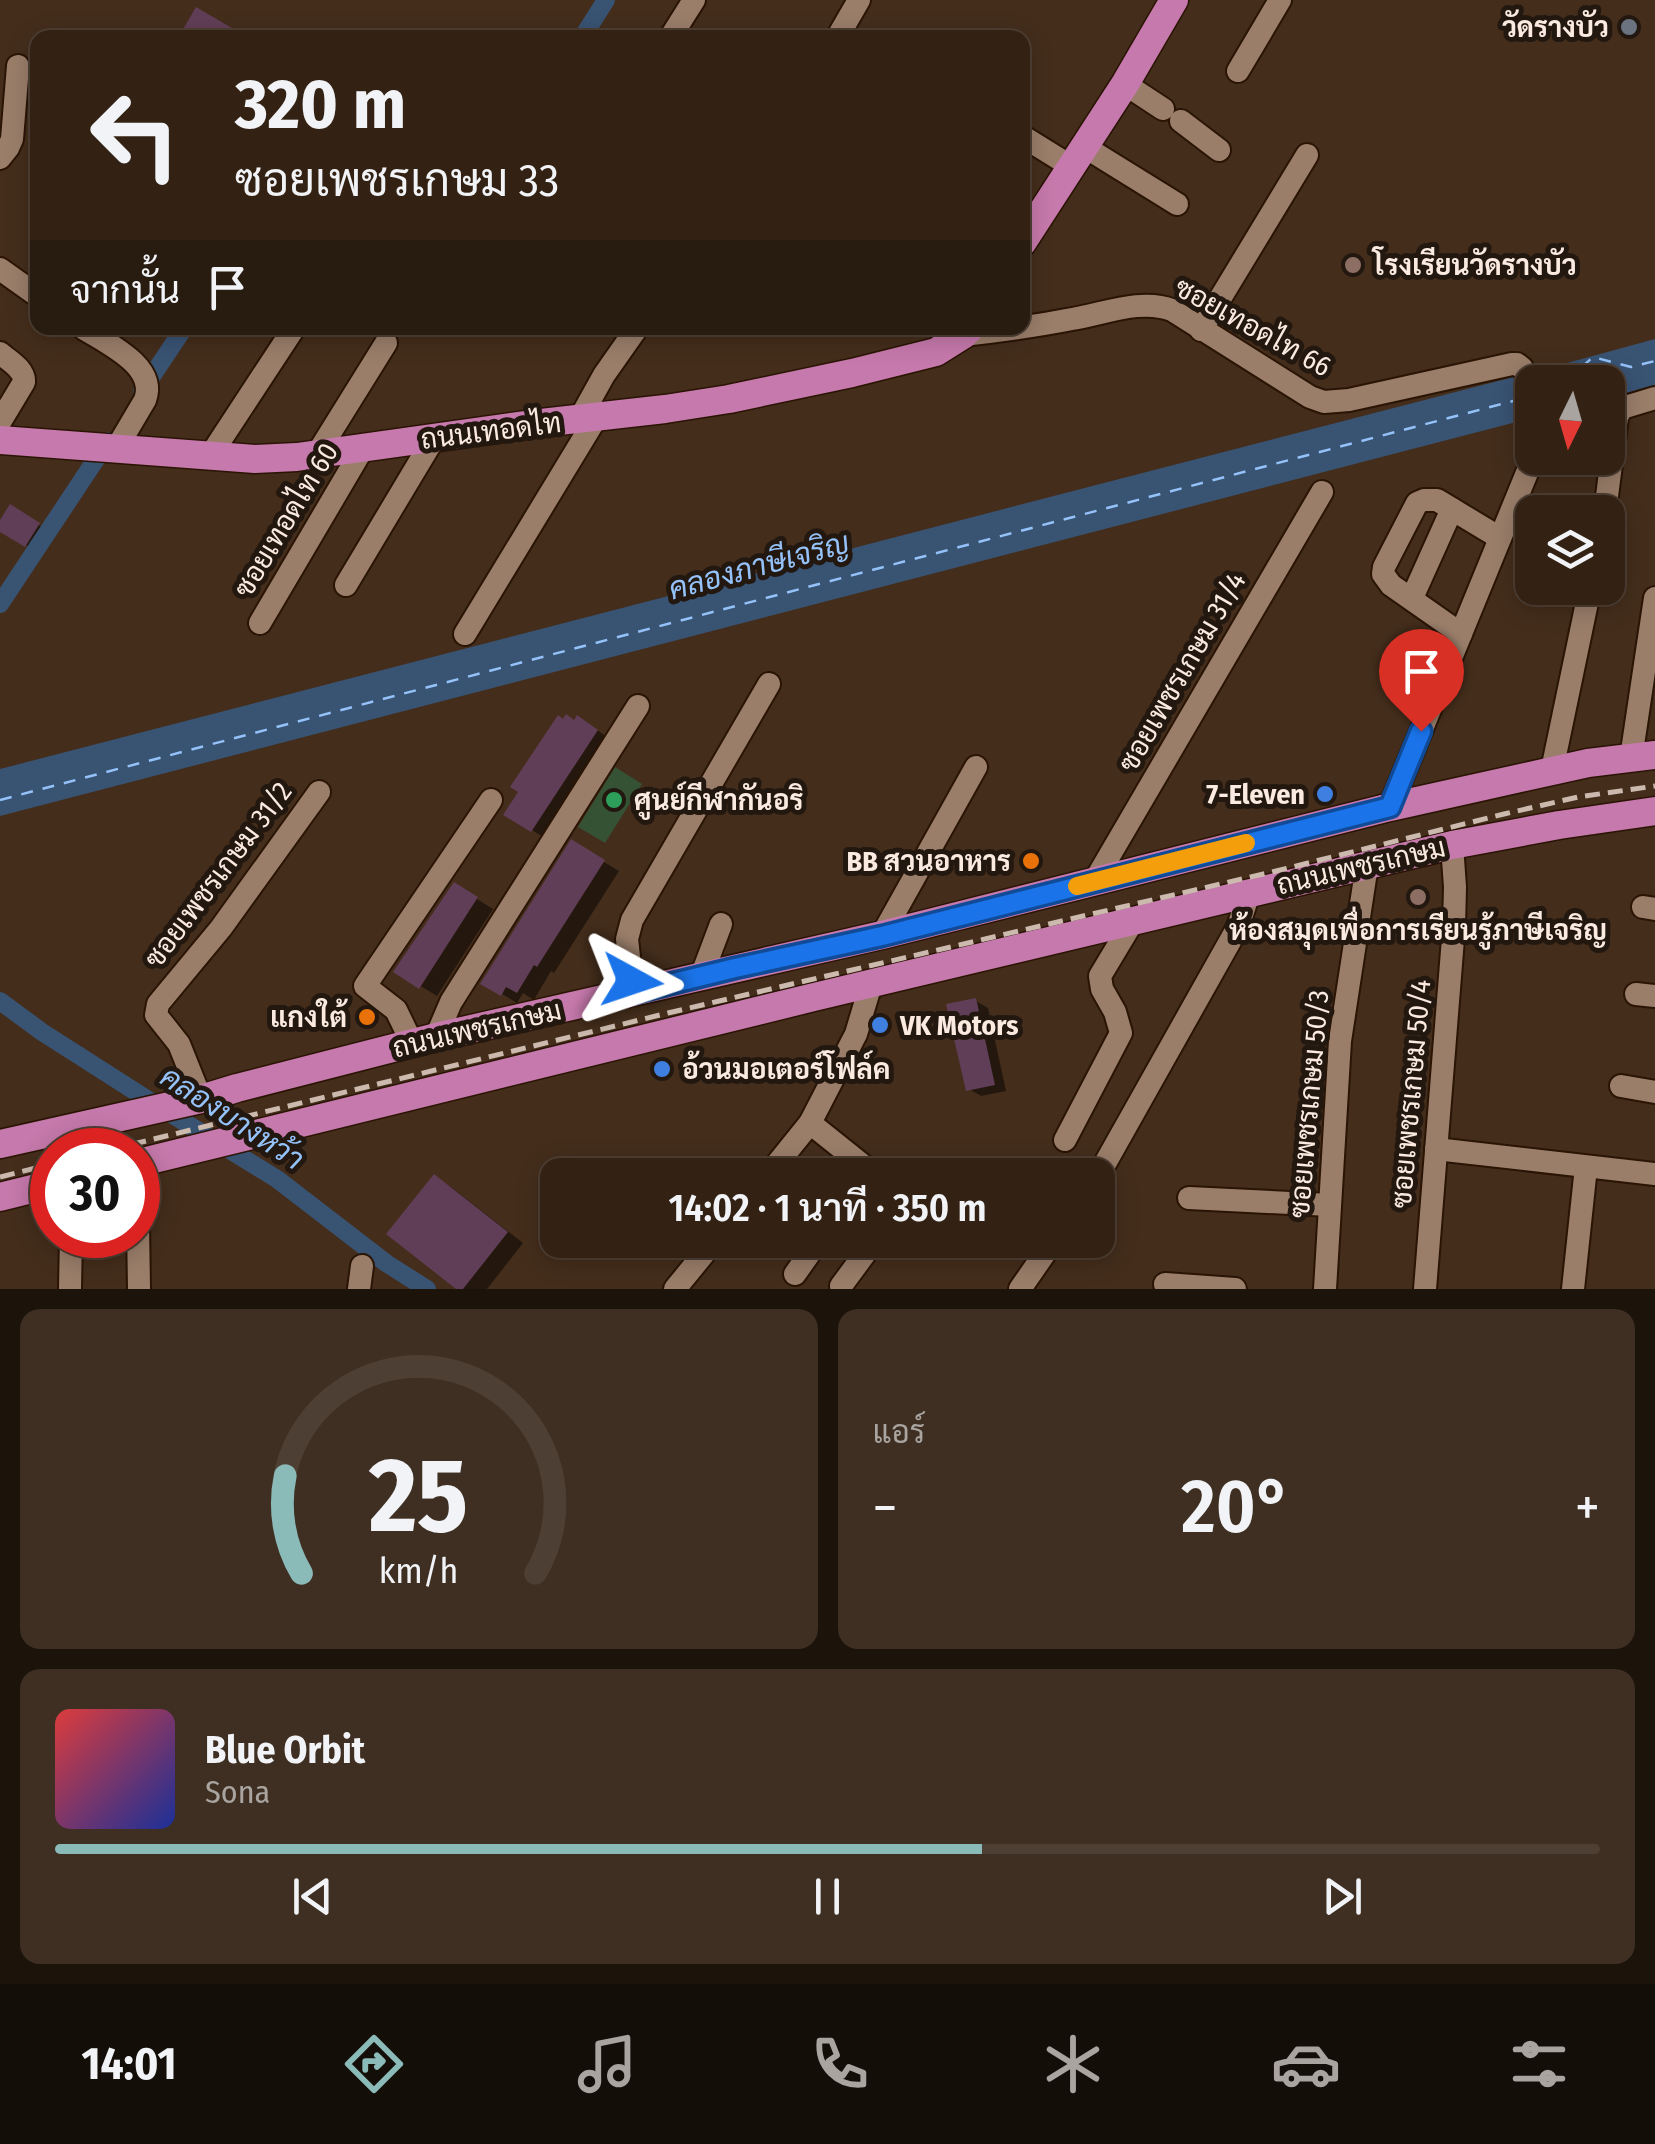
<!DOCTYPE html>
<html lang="th">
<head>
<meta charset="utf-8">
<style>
  body { margin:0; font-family:"Fira Sans Condensed",Sarabun,sans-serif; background:#3e2f22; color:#f1f3f6; height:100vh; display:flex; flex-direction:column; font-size:38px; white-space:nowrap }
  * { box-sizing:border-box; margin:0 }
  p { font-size:32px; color:#a9a4a0 }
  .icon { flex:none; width:55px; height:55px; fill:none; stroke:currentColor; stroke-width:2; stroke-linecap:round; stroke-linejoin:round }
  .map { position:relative; height:1289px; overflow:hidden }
  .side { display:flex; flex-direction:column; gap:20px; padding:20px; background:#1c130b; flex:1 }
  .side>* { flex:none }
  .top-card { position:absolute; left:30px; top:30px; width:1000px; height:305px; border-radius:20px; box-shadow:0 5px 25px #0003,0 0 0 2px #4e3f34; background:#332214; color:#f1f3f6; overflow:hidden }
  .needle { width:65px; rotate:185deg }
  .controls { position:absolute; left:1515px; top:365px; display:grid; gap:20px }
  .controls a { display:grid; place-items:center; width:110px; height:110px; border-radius:20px; background:#332214; box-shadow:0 5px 25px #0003,0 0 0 2px #4e3f34; font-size:50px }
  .speed { position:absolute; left:30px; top:1128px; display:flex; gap:20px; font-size:50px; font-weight:700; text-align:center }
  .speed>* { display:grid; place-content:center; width:130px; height:130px; border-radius:50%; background:#332214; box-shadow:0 5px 25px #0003,0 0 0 2px #4e3f34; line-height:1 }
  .speed .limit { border:15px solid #d22; background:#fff; color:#111 }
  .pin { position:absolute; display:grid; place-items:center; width:85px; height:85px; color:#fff; margin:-102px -42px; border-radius:50% 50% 50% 0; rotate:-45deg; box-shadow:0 0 10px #0007 }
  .pin .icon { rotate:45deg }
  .me { position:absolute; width:110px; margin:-55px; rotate:95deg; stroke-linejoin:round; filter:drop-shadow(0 0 8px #0008) }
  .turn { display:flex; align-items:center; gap:35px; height:210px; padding:0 40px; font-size:45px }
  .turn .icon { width:130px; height:130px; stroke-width:2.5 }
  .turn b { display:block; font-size:70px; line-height:85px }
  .then { display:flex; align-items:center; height:95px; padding:0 40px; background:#0003; gap:20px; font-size:38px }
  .big { font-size:75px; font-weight:600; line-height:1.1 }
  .side .widget { flex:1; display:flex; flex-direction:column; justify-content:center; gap:15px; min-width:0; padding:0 35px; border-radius:20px; background:#3e2f22 }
  .side .dial { align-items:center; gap:0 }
  .dial svg { height:260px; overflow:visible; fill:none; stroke:#4e3f34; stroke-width:7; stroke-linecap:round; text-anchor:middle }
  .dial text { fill:#f1f3f6; stroke:none }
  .song { display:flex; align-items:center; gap:30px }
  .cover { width:120px; height:120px; border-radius:15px; background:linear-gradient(135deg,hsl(0 70% 55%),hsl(230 70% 35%)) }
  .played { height:10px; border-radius:5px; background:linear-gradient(90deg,#8bbbb9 60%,#4e3f34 60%) }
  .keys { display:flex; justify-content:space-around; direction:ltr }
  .heat { display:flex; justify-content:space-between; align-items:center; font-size:55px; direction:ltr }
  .side .tiles { flex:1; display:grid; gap:20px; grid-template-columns:1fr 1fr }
  .widget:last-child { grid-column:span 2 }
  .trip { position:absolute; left:540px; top:1158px; width:575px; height:100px; border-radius:20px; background:#332214; box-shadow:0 5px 25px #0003,0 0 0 2px #4e3f34; font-weight:600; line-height:100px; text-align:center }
  .tabs { display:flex; height:160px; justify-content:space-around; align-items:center; background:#140e08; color:#a9a4a0 }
  .tabs .icon { width:70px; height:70px }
  .tabs .current { color:#8bbbb9 }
  .tabs b { font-size:45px; color:#f1f3f6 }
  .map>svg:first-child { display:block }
</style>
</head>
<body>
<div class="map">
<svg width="1655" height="1289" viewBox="0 0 1655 1289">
  <rect width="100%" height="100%" fill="#442d1b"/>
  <!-- green -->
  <polygon fill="#355334" points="615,767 642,784 605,843 578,827"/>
  <!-- water -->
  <polygon fill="#395373" points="1655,339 1655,385 1608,398 1608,382 1532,382 1532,418 0,816 0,769 1556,366"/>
  <!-- shadow -->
  <g fill="#0007">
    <polygon points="10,508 45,529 33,549 0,529 0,525"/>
    <polygon points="594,728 613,741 548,840 532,830"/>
    <polygon points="572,843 619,871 554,973 551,971 534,1000 523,993 517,1003 484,983"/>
    <polygon points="454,885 493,909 437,996 396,971"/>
    <polygon points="976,1001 988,1008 1006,1091 981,1096 969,1089"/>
    <polygon points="435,1177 451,1187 523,1243 487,1289 460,1289"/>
  </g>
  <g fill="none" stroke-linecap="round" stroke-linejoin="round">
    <!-- canal -->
    <g stroke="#395373" stroke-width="18">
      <polyline points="582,38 606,0"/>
      <polyline points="142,391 184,328"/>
      <polyline points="0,604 108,441"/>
      <polyline points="0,1001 42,1032 150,1101 277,1179 386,1263 427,1289"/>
    </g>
    <!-- ferry -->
    <g stroke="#94c2f9" stroke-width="2.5" stroke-dasharray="12 10" stroke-linecap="butt">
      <polyline points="1565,382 1593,357 1631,367 1655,361"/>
      <polyline points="0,800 1532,396"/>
    </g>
  </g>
  <!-- building -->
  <g fill="#613e57">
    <polygon points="196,7 249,38 178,38"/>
    <polygon points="10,504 40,523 25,547 0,532 0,520"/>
    <polygon points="566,714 574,720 577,715 598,730 531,832 503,815 518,792 510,787 558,715 563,719"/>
    <polygon points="571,839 605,860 537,967 534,965 517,993 506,987 501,996 480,984"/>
    <polygon points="454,882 478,897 419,989 393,972"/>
    <polygon points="976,998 995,1085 966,1091 946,1004"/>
    <polygon points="434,1174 508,1232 463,1289 456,1289 386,1234"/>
  </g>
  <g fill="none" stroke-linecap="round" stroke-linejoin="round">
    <!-- minor casing -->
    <g stroke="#2a1404" stroke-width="26">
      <g id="minor">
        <polyline points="670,38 694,0"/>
        <polyline points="837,38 859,0"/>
        <polyline points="1238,71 1280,0"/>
        <polyline points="1125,84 1163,109"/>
        <polyline points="1181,121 1219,150"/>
        <polyline points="1022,136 1072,167"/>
        <polyline points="1085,147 1177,204"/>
        <polyline points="0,158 8,148 12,139 18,66"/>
        <polyline points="0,269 38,296"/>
        <path d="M83 328C106 343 158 366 145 400L116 449"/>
        <polyline points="1201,330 1307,155"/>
        <path d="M963 335C1000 331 1036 326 1072 319 1104 314 1141 298 1172 310L1310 397 1324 402 1349 400 1512 364H1517L1522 368"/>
        <path d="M0 353C9 361 25 369 24 382L0 422"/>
        <polyline points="579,420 604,375 637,328"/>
        <polyline points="317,454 386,343"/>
        <polyline points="210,456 294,328"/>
        <polyline points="1605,512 1617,417 1622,408 1655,398"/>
        <polyline points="346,585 434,438"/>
        <polyline points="1412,598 1452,509"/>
        <polyline points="260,623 363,448"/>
        <polyline points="465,634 596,418"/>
        <polyline points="1461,634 1391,585 1383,574 1384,567 1417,503 1424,500 1437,500 1500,538"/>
        <polyline points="1631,758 1655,598"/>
        <polyline points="1552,770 1590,588"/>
        <polyline points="1390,807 1533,458"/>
        <polyline points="1094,882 1322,492"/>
        <polyline points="1643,907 1655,909"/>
        <polyline points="882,935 976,767"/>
        <polyline points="701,977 721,924"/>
        <polyline points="633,993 627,939 632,920 769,684"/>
        <polyline points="1636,994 1655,996"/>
        <polyline points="436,1037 451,1002 638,706"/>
        <polyline points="412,1043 396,1010 365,986 491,800"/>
        <polyline points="1621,1086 1655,1092"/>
        <polyline points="201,1099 179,1044 156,1015 158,1004 221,928 319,792"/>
        <polyline points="810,1123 875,1175"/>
        <polyline points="1065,1140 1121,1033 1115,1012 1102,989 1100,976 1133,921"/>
        <polyline points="1436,1149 1655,1174"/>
        <polyline points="768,1175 810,1123 856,1034 871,984"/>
        <polyline points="1098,1176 1238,927 1249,893"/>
        <polyline points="1189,1198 1330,1205"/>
        <polyline points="138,1225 139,1289"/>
        <polyline points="795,1274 819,1240"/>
        <polyline points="1165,1284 1235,1289"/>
        <polyline points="841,1286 875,1240"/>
        <polyline points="70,1289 71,1235"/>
        <polyline points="359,1289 362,1266"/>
        <polyline points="675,1289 715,1240"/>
        <polyline points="1020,1289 1054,1240"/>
        <polyline points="1325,1289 1340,1041 1367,865"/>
        <polyline points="1425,1289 1454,926 1455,887 1452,845"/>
        <polyline points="1573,1289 1586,1167"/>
      </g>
    </g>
    <!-- major casing -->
    <g stroke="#2a1404" stroke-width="31">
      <g id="major">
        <polyline points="1022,243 1125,84 1174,0"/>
        <polyline points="0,440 255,459 297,457 532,424 665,409 729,399 852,373 936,352 963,335 970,328"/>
        <polyline points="0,1144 201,1099 237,1088 436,1037 882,935 1390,807 1588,763 1655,755"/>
        <polyline points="138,1163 814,997 1452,845 1559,825 1655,811"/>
        <polyline points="0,1197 52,1184"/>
      </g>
    </g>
    <!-- minor -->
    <use href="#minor" stroke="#9a7e6a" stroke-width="22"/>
    <!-- major -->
    <use href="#major" stroke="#c679ac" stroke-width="28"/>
    <!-- rail -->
    <g stroke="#ccbaae" stroke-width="5" stroke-dasharray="15 8" stroke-linecap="butt">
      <polyline points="109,1150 668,1013 1276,871 1504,814 1578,797 1655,786"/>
      <polyline points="0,1177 52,1164"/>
    </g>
  </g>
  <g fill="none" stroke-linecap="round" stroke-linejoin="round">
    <!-- route casing -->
    <g stroke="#114b97" stroke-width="25">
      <polyline id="route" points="632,981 633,993 735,968 882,936 1390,807 1421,731"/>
    </g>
    <!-- route -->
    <use href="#route" stroke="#1a73e8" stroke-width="18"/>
    <!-- slow -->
    <polyline stroke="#f59e0b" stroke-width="18" points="1077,886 1246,843"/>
  </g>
  <!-- markers -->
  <circle fill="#6b7280" stroke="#231810" stroke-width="4" cx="1629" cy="27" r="10"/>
  <g fill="#8d6e63" stroke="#231810" stroke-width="4">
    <circle cx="1353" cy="265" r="10"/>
    <circle cx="1418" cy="897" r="10"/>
  </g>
  <g fill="#3f7fe0" stroke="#231810" stroke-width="4">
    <circle cx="1325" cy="794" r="10"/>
    <circle cx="880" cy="1025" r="10"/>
    <circle cx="662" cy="1069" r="10"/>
  </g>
  <circle fill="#2e9e5b" stroke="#231810" stroke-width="4" cx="614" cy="800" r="10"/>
  <g fill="#e8710a" stroke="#231810" stroke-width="4">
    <circle cx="1031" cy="861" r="10"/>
    <circle cx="367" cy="1017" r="10"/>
  </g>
  <g text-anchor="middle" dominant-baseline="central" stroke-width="10" stroke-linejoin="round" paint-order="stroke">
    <!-- poi labels -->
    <g font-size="28" font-weight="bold" fill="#faeae0" stroke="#231810" text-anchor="end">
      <text x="1609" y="27">วัดรางบัว</text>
      <text x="1373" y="265" text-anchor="start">โรงเรียนวัดรางบัว</text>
      <text x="1305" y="794">7-Eleven</text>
      <text x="634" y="800" text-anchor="start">ศูนย์กีฬากันอริ</text>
      <text x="1011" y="861">BB สวนอาหาร</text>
      <text x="1418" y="930" text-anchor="middle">ห้องสมุดเพื่อการเรียนรู้ภาษีเจริญ</text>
      <text x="347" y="1017">แกงใต้</text>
      <text x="900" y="1025" text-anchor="start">VK Motors</text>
      <text x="682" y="1069" text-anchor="start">อ้วนมอเตอร์โฟล์ค</text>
    </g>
    <!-- street labels -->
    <g font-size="28" fill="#faeae0" stroke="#231810">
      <text transform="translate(1253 327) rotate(29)">ซอยเทอดไท 66</text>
      <text transform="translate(491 431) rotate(-7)">ถนนเทอดไท</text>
      <text transform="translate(286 520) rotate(-59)">ซอยเทอดไท 60</text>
      <text transform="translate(1182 672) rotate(-60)">ซอยเพชรเกษม 31/4</text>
      <text transform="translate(1361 866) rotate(-13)">ถนนเพชรเกษม</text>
      <text transform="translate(218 875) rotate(-53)">ซอยเพชรเกษม 31/2</text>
      <text transform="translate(477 1029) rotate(-13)">ถนนเพชรเกษม</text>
      <text transform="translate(1411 1094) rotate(-85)">ซอยเพชรเกษม 50/4</text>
      <text transform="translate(1309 1104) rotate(-85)">ซอยเพชรเกษม 50/3</text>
    </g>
    <!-- water labels -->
    <g font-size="30" font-style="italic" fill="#94c2f9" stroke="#231810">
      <text transform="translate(759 566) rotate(-15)">คลองภาษีเจริญ</text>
      <text transform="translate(232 1118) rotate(33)">คลองบางหว้า</text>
    </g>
  </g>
</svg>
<div class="controls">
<a><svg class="needle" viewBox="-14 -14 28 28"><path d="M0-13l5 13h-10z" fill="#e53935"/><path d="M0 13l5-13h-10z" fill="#a9a4a0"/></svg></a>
<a><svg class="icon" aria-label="layers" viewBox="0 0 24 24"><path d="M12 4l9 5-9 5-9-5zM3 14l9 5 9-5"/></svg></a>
</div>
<div class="speed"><div class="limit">30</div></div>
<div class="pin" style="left:1421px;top:731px;background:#d93025"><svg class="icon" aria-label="arrive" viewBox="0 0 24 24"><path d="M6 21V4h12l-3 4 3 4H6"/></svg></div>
<svg class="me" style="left:632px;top:981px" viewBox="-20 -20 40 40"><path d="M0-17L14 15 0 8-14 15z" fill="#1a73e8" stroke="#fff" stroke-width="4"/></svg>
<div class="trip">14:02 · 1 นาที · 350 m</div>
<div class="top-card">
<div class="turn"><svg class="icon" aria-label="left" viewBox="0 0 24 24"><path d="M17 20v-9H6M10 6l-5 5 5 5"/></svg><div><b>320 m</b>ซอยเพชรเกษม 33</div></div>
<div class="then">จากนั้น<svg class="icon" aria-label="arrive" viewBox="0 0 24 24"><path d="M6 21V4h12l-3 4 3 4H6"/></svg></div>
</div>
</div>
<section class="side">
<div class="tiles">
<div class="widget dial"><svg viewBox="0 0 100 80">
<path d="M14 69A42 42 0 1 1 86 69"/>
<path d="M14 69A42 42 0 0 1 9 39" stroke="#8bbbb9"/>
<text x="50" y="56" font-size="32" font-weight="700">25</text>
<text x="50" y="72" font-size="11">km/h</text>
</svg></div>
<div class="widget"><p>แอร์</p>
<div class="heat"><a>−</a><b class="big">20°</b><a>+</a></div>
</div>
<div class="widget">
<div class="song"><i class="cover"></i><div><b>Blue Orbit</b><p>Sona</p></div></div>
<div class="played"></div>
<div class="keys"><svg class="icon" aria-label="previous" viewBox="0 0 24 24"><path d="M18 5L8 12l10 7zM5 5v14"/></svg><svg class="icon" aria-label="pause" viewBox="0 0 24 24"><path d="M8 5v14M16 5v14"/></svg><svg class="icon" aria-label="next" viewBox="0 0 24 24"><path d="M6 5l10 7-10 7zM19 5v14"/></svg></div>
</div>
</div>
</section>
<nav class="tabs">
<b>14:01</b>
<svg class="icon current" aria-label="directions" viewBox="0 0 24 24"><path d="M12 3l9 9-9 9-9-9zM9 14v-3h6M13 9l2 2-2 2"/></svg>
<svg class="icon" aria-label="music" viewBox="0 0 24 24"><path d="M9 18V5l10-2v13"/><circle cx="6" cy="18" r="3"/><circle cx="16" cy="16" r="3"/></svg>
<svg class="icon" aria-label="phone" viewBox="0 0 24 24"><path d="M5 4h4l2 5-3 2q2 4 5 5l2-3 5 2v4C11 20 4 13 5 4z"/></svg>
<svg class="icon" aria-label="climate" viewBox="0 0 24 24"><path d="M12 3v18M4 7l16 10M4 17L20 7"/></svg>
<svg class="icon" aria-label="car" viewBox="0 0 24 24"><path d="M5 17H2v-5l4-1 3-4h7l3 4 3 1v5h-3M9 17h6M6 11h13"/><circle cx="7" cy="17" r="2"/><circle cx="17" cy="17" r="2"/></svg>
<svg class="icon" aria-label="filters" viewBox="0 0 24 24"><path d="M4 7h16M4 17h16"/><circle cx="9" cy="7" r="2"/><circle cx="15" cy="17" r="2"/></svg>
</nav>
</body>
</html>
